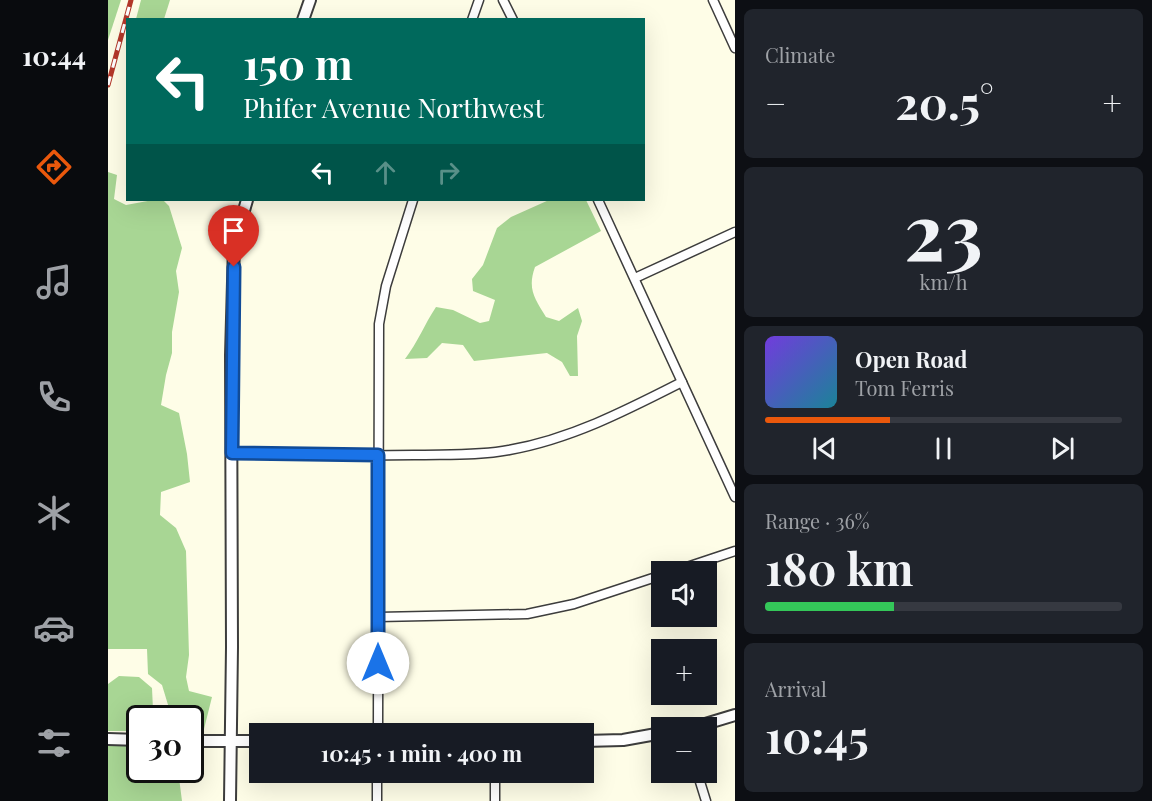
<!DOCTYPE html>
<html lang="en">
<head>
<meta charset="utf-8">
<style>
  body { margin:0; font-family:"Playfair Display",serif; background:#20242c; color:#f1f3f6; height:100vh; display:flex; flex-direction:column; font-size:22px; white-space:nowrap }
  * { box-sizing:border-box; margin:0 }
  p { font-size:20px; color:#9ea1a6 }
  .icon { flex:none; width:33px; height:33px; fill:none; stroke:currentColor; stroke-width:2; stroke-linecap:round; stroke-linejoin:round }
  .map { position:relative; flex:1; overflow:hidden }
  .details { display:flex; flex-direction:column; gap:9px; padding:9px; background:#0d0f14; width:417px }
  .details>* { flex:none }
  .guide { position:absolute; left:18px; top:18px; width:519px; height:183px; border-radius:0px; box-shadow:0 6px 24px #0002; background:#00695c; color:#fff; overflow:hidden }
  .fabs { position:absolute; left:543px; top:561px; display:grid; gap:12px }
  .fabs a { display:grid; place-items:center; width:66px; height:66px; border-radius:0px; background:#171b24; box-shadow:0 6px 24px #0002; font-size:30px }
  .speed { position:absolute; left:18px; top:705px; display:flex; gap:12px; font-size:30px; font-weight:700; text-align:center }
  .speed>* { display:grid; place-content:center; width:78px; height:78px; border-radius:50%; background:#171b24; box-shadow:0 6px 24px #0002; line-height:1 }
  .speed .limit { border:3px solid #111; border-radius:9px; background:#fff; color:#111 }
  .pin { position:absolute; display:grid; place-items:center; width:51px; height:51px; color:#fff; margin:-62px -26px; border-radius:50% 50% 50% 0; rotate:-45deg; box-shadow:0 0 6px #0007 }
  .pin .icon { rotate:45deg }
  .me { position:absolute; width:66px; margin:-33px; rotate:0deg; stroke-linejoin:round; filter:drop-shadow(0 0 4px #0008) }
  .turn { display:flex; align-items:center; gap:21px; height:126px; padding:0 18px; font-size:27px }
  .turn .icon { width:78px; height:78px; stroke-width:2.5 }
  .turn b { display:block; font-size:42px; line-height:51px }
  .lanes { display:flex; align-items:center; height:57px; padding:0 18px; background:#0003; justify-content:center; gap:30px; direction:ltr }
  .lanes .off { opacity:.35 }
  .big { font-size:45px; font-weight:700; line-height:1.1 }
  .details .card { flex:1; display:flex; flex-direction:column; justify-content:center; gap:9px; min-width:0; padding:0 21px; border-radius:9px; background:#20242c }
  .details .dial { align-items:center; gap:0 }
  .dial b { font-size:78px; line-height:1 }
  .song { display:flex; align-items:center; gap:18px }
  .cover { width:72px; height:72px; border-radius:9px; background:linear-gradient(135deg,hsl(260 70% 55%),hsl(190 70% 35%)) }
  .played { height:6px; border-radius:3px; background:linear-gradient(90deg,#ea580c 35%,#363941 35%) }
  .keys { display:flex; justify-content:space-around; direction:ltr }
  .heat { display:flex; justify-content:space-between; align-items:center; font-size:33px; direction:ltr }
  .charge { height:9px; border-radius:4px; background:linear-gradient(90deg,#34c759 36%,#363941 0) }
  .trip { position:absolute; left:141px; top:723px; width:345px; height:60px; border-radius:0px; background:#171b24; box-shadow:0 6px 24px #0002; font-weight:700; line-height:60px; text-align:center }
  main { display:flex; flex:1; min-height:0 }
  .tab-bar { display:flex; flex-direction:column; width:108px; justify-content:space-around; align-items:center; background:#090b0e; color:#9ea1a6 }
  .tab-bar .icon { width:42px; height:42px }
  .tab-bar .selected { color:#ea580c }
  .tab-bar b { font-size:27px; color:#f1f3f6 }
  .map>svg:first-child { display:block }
</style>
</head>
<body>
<main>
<nav class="tab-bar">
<b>10:44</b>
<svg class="icon selected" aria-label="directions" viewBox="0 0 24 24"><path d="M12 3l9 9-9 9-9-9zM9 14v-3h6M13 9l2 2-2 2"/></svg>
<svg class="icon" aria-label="music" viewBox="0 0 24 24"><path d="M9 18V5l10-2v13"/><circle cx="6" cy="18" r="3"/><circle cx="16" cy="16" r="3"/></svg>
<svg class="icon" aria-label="phone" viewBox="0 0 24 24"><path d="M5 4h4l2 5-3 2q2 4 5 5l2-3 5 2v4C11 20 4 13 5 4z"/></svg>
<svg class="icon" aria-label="climate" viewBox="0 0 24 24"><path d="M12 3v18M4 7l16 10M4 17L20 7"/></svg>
<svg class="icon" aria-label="car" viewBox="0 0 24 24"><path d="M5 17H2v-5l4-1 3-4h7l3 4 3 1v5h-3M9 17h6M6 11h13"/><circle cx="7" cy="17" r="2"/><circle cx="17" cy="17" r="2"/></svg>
<svg class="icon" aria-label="filters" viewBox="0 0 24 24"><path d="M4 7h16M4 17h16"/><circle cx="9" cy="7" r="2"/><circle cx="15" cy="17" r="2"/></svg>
</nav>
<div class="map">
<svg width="627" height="801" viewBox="0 0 627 801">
  <rect width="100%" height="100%" fill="#fefde7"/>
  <!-- forest -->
  <g fill="#a8d694">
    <polygon points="0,0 13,0 0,40"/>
    <polygon points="33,0 62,0 56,19 28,19"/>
    <polygon points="0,172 9,175 6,199 18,205 45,200 55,200 61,206 74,248 68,271 71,292 64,332 64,353 58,375 53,405 71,413 79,454 82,482 53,492 52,515 68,528 78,551 81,655 78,677 81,691 104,697 96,729 83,729 82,718 64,718 54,685 40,674 39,649 0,649"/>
    <path d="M441 200H478L493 231 427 267C419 289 427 299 438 317L451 321 470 308 474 321 469 336 470 376H462L454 362 439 353 366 361 355 345 334 343 319 358 297 359C310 342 316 325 328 307L345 310 372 323 381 321 387 300 365 291 364 279 375 265 389 228 403 217Z"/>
    <polygon points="11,676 31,677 44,688 45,710 37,718 32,718 31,723 24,731 0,731 0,684"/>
    <polygon points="0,746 31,746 32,770 70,770 74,801 0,801"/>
  </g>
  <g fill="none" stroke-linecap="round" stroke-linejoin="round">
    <!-- minor casing -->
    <g stroke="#3d3d3d" stroke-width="11">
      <g id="minor">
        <polyline points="395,0 405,20"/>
        <polyline points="605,0 627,48"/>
        <polyline points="364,20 371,0"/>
        <polyline points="490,200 627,497"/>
        <polyline points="527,278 627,232"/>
        <path d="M124 453C184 455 245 456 306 455 337 454 370 456 401 450 463 439 519 410 574 382"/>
        <polyline points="564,572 627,551"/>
        <polyline points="270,617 419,614 466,604 554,575"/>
        <polyline points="270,734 271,324 278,286 305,200"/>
        <polyline points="589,772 598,801"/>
        <polyline points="269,801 269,772"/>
        <polyline points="387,801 387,772"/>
      </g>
    </g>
    <!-- tertiary casing -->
    <g stroke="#3d3d3d" stroke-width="14">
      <g id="tertiary">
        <polyline points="195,20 202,0"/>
        <polyline points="584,728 627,715"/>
        <polyline points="0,739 32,740"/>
        <polyline points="82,741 152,741"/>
        <polyline points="476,741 515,740 554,733"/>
        <polyline points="122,801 124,647 123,355 126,245 139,200"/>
      </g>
    </g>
    <!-- minor -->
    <use href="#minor" stroke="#fff" stroke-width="8"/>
    <!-- tertiary -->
    <use href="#tertiary" stroke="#fff" stroke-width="10"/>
    <!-- rail casing -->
    <g stroke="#b33729" stroke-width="5">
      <polyline id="rail" points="0,85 23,0"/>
    </g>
    <!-- rail -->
    <use href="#rail" stroke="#fff" stroke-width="3" stroke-dasharray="9" stroke-linecap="butt"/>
  </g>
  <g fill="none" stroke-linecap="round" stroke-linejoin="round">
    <!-- route casing -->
    <g stroke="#114b97" stroke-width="15">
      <polyline id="route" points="126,267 124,453 270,455 270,663"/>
    </g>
    <!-- route -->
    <use href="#route" stroke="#1a73e8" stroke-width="10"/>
  </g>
</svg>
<div class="fabs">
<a><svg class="icon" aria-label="sound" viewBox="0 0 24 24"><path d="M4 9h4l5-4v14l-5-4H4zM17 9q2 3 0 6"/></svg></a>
<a>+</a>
<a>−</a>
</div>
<div class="speed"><div class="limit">30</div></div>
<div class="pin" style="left:126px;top:267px;background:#d93025"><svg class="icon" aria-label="arrive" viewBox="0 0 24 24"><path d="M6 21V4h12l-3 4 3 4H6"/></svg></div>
<svg class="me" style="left:270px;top:663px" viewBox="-20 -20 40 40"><circle r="19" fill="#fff"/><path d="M0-13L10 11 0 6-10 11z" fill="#1a73e8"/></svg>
<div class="trip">10:45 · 1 min · 400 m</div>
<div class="guide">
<div class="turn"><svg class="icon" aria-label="left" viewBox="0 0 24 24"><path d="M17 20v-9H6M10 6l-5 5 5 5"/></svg><div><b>150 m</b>Phifer Avenue Northwest</div></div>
<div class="lanes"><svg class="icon" aria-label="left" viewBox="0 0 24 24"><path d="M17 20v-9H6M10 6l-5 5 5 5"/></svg><svg class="icon off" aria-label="ahead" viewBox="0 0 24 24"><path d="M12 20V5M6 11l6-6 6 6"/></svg><svg class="icon off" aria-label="right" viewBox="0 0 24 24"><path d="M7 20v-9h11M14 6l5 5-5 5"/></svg></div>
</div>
</div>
<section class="details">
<div class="card"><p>Climate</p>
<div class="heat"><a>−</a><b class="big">20.5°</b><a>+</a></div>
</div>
<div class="card dial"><b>23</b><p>km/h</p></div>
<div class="card">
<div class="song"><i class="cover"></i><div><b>Open Road</b><p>Tom Ferris</p></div></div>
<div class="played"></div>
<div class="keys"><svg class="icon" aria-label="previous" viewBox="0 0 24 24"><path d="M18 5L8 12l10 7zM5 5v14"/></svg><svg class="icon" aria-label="pause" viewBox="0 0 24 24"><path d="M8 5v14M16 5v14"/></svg><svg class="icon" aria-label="next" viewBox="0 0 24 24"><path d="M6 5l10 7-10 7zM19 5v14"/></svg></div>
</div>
<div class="card"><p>Range · 36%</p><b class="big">180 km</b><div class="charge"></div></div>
<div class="card"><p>Arrival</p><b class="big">10:45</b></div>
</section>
</main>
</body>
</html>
